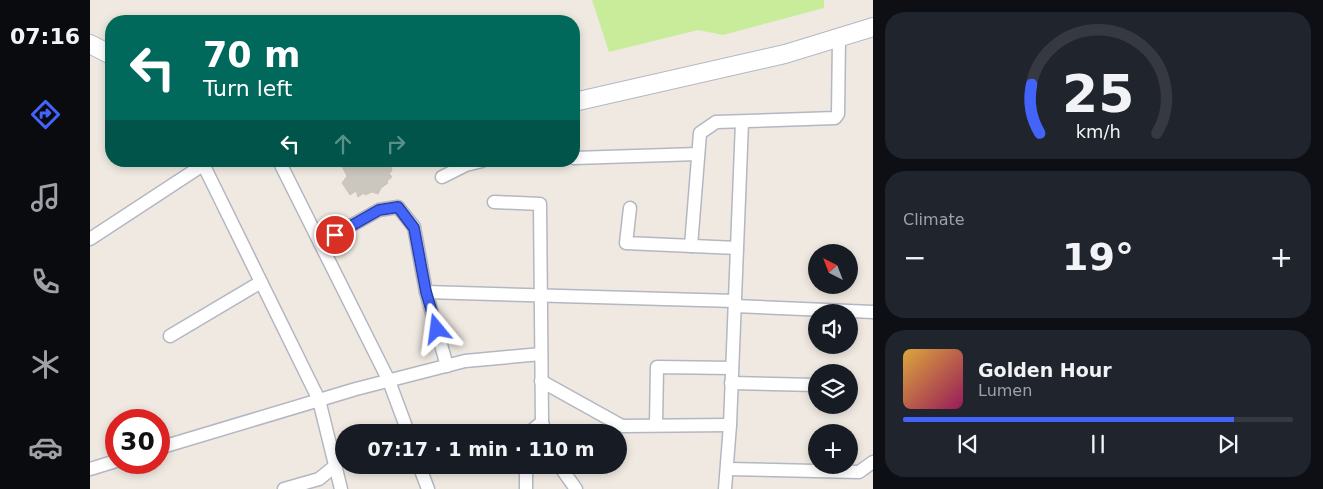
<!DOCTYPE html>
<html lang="en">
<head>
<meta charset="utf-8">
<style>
  body { margin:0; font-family:"DejaVu Sans",sans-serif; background:#20242c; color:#f1f3f6; height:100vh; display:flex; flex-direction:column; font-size:19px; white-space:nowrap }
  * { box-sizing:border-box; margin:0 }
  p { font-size:16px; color:#9ea1a6 }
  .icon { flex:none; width:28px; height:28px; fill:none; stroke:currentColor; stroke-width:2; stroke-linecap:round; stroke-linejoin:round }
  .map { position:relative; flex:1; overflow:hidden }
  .side { display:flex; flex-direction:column; gap:12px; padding:12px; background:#0d0f14; width:450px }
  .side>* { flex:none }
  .banner { position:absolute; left:15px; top:15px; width:475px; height:152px; border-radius:20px; box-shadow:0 2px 8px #0003; background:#00695c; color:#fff; overflow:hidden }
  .needle { width:32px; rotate:318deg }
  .buttons { position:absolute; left:718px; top:244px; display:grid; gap:10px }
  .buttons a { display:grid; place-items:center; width:50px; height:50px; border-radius:50%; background:#171b24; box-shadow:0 2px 8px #0003; font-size:25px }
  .speed { position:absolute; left:15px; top:409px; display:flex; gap:10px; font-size:25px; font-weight:700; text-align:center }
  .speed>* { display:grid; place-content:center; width:65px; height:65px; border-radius:50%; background:#171b24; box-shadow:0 2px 8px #0003; line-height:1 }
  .speed .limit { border:8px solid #d22; background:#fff; color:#111 }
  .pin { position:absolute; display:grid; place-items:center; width:42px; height:42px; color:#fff; margin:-21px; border:2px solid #fff; border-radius:50%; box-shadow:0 1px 5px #0007 }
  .me { position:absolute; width:55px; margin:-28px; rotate:344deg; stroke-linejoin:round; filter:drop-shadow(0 0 4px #0008) }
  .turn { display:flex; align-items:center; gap:18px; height:105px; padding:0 15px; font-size:22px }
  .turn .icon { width:65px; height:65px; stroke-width:2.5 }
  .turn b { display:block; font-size:35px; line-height:42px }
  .lanes { display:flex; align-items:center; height:48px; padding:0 15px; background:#0003; justify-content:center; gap:25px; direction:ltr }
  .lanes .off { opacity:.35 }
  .big { font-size:38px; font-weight:700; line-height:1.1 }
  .side .tile { flex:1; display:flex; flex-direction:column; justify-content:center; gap:8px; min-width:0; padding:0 18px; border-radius:20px; background:#20242c }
  .side .dial { align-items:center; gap:0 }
  .dial svg { height:130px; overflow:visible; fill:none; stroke:#363941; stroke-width:7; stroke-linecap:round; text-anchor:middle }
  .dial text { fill:#f1f3f6; stroke:none }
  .song { display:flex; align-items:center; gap:15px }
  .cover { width:60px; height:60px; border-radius:8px; background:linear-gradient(135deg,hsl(40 70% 55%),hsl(330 70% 35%)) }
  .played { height:5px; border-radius:2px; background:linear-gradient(90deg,#4264fb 85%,#363941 85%) }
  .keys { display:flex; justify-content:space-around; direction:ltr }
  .heat { display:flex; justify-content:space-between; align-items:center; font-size:28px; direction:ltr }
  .trip { position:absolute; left:245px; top:424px; width:292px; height:50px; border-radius:25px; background:#171b24; box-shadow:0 2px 8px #0003; font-weight:700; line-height:50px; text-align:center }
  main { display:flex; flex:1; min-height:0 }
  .tabs { display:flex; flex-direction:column; width:90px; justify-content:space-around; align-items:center; background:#090b0e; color:#9ea1a6 }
  .tabs .icon { width:35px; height:35px }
  .tabs .on { color:#4264fb }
  .tabs b { font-size:22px; color:#f1f3f6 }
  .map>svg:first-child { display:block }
</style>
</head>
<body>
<main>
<nav class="tabs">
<b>07:16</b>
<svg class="icon on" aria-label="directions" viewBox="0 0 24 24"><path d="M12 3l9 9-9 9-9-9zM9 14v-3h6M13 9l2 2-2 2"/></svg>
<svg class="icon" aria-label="music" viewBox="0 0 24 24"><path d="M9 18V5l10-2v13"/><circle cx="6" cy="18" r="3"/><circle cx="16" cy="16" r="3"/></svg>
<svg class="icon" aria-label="phone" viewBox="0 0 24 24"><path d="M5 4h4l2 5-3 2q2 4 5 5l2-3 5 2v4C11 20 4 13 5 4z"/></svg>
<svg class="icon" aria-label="climate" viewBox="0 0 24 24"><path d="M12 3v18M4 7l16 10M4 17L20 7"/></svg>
<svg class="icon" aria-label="car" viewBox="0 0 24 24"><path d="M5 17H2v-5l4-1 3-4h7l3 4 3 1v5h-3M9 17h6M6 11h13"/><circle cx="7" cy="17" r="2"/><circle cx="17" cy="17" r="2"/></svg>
</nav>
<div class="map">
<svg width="783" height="489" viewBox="0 0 783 489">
  <rect width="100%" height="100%" fill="#efe9e1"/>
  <!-- pitch -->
  <polygon fill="#c9ec9a" points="502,0 734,0 734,8 633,35 608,30 519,52"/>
  <!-- building -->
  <polygon fill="#cbc7bf" stroke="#cbc5ba" points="254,161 300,161 302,171 299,173 302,177 297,181 298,183 291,188 288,194 282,192 275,195 274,193 268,197 266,191 260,195 252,183 257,176 250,163"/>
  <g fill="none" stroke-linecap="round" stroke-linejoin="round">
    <!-- street casing -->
    <g stroke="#b4b7c1" stroke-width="15">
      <g id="street">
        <polyline points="484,158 608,154"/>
        <polyline points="189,161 299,381 318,432"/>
        <polyline points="114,166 229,400 251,489"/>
        <polyline points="352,177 376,165 392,161"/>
        <polyline points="404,202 450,204 452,422 455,432"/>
        <polyline points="540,208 536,243 647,248"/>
        <polyline points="0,239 119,161"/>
        <polyline points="230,243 289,210 308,207 324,227 336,292 357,366"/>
        <polyline points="601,246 610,133 626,122 745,118 748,114 749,39"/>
        <polyline points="336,292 645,301"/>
        <polyline points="645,306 783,312"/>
        <polyline points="80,336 171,282"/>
        <polyline points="451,381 532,426 640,425"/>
        <polyline points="641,383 726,385"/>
        <polyline points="566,425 567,367 642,368"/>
        <polyline points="440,432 452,422"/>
        <polyline points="69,448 266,389 375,361 451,354"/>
        <polyline points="329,465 338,489"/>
        <polyline points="469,465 486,489"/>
        <polyline points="0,469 26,461"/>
        <polyline points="638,469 769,472 783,462"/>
        <polyline points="194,489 229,479 245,466"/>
        <polyline points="436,489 436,465"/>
        <polyline points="635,489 640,425 652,122"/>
      </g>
    </g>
    <!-- secondary casing -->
    <g stroke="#b4b7c1" stroke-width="20">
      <g id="secondary">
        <polyline points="0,44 21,55"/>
        <polyline points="484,102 695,54 783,27"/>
      </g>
    </g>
    <!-- street -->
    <use href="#street" stroke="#fff" stroke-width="12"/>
    <!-- secondary -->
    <use href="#secondary" stroke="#fff" stroke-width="18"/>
  </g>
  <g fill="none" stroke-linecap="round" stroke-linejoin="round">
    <!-- route casing -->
    <g stroke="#2b41a3" stroke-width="12">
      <polyline id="route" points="245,235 289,210 308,207 324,228 336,292 347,329"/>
    </g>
    <!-- route -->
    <use href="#route" stroke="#4264fb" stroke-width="9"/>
  </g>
</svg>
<div class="buttons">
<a><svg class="needle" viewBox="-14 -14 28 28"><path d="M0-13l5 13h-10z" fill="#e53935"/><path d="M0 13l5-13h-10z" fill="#9ea1a6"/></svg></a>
<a><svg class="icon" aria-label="sound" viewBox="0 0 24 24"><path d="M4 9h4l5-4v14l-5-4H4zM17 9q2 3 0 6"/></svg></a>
<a><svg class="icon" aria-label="layers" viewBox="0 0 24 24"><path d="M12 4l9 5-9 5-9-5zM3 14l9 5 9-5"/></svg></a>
<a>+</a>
</div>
<div class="speed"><div class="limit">30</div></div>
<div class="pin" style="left:245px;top:235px;background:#d93025"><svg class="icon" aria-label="arrive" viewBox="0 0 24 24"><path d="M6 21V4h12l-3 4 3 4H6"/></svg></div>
<svg class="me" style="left:347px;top:329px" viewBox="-20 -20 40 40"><path d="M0-17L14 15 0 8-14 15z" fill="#4264fb" stroke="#fff" stroke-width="4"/></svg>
<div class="trip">07:17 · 1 min · 110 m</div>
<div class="banner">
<div class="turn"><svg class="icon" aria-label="left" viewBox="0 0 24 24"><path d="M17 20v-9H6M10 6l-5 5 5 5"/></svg><div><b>70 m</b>Turn left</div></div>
<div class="lanes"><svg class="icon" aria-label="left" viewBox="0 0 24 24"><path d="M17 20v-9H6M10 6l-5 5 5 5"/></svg><svg class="icon off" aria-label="ahead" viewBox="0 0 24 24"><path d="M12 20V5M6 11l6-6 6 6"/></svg><svg class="icon off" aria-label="right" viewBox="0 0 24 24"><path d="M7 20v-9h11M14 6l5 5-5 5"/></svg></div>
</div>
</div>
<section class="side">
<div class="tile dial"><svg viewBox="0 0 100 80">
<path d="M14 69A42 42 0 1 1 86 69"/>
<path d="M14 69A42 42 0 0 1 9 39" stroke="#4264fb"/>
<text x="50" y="56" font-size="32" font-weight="700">25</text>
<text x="50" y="72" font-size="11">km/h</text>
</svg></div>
<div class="tile"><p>Climate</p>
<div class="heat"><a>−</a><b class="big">19°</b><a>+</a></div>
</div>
<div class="tile">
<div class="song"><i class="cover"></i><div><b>Golden Hour</b><p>Lumen</p></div></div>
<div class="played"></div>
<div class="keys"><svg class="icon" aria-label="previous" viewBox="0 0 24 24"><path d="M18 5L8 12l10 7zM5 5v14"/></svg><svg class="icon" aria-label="pause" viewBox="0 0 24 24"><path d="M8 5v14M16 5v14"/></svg><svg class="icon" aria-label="next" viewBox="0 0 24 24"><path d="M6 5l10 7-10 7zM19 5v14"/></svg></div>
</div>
</section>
</main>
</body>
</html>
